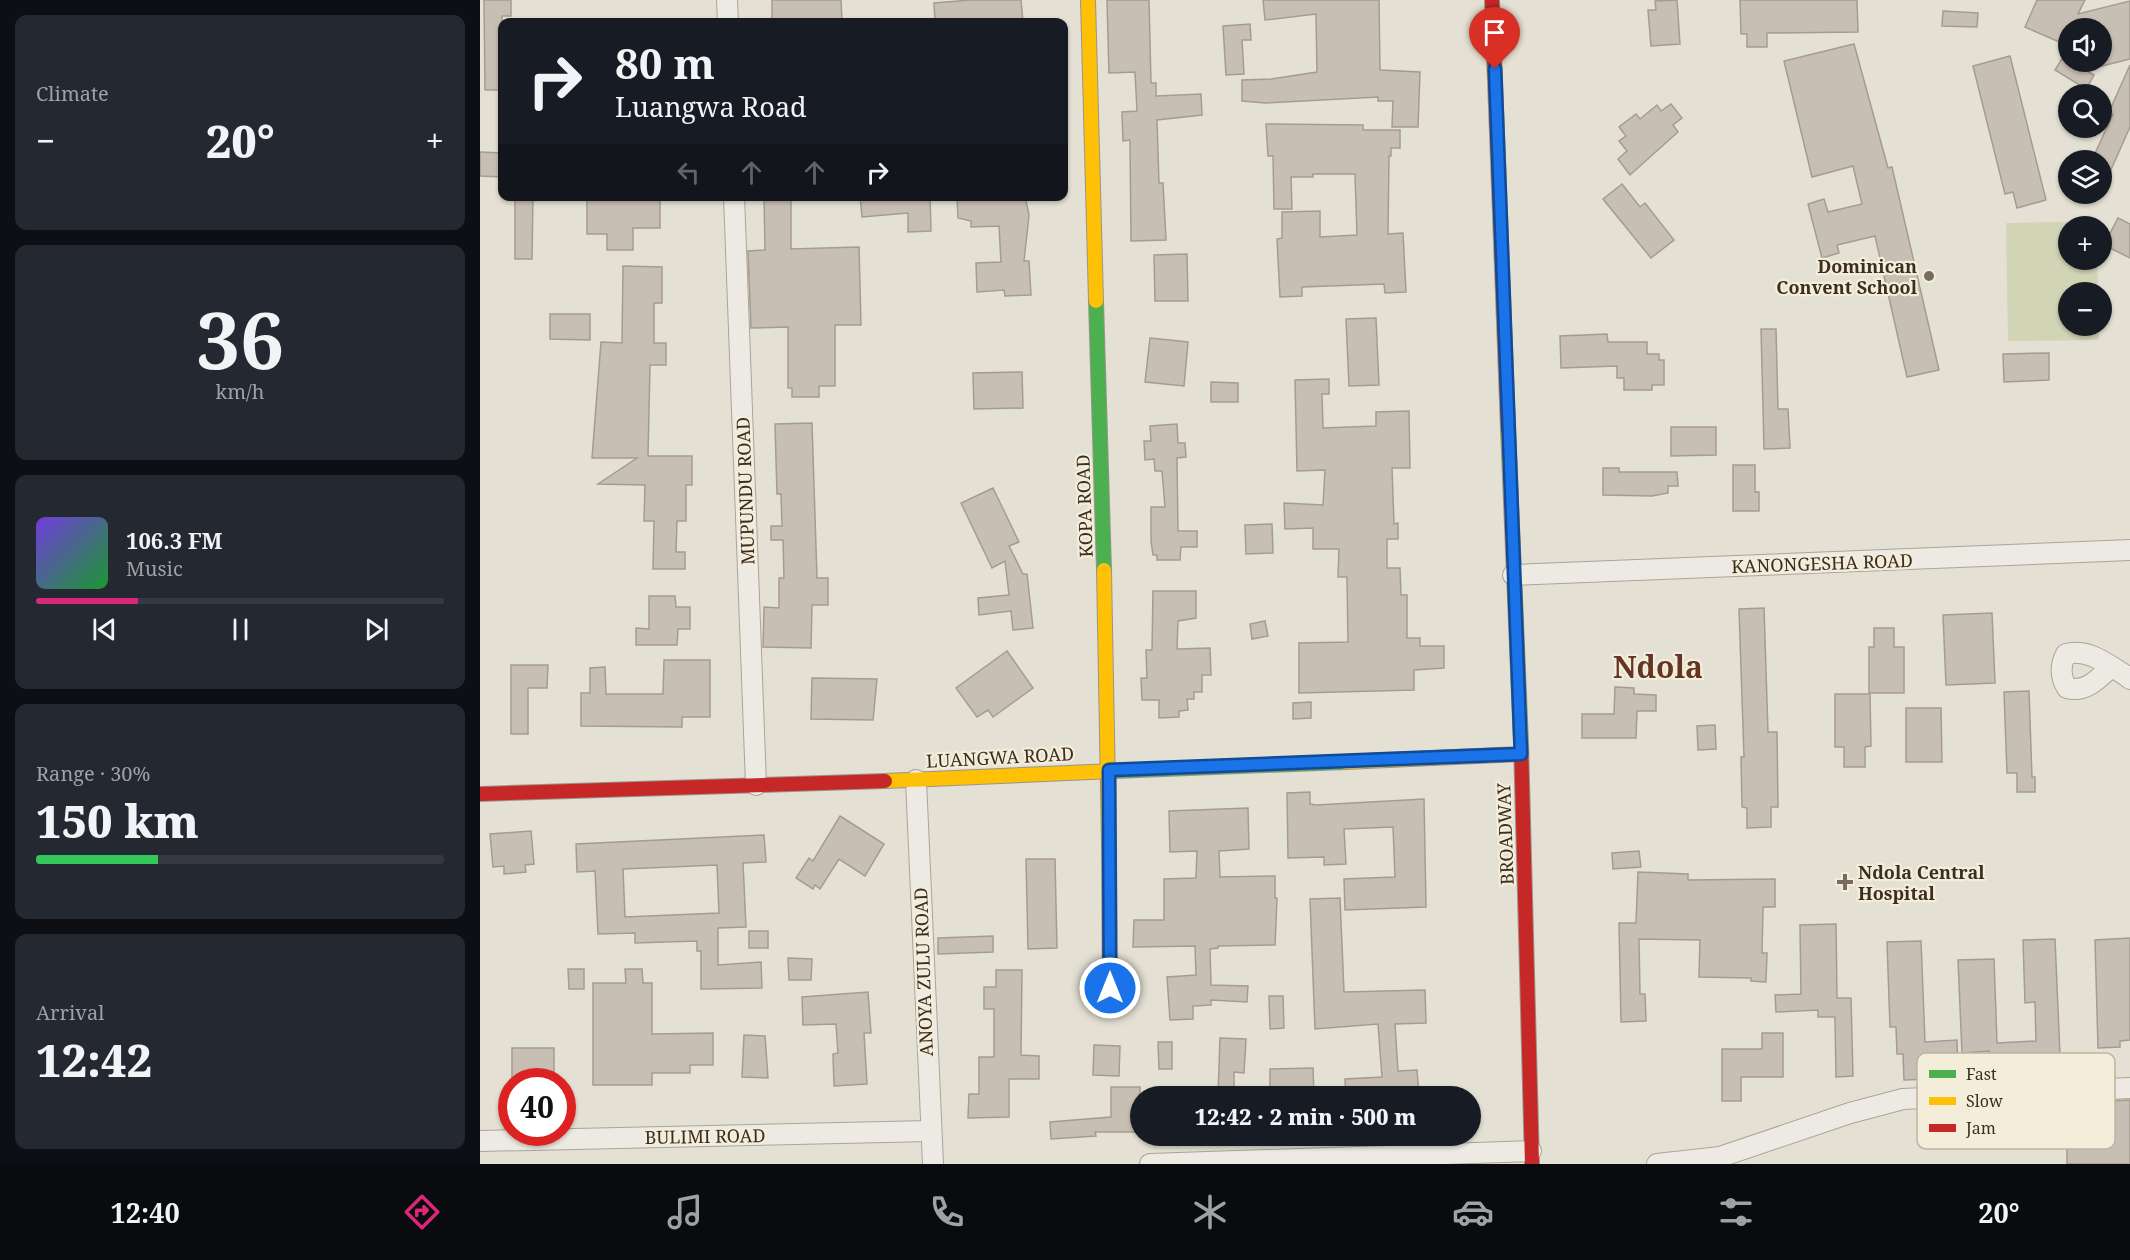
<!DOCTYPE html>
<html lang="en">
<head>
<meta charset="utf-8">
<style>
  body { margin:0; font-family:"Noto Serif",serif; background:#242831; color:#f1f3f6; height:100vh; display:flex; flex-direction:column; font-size:22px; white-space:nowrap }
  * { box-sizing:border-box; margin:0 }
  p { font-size:20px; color:#9ea1a6 }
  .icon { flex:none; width:33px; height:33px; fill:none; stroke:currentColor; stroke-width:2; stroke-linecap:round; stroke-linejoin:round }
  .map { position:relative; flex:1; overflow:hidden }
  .sheet { display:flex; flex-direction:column; gap:15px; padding:15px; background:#0d0f14; width:480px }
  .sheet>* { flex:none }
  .banner { position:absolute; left:18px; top:18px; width:570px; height:183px; border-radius:12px; box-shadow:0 2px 4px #0004; background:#171b24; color:#f1f3f6; overflow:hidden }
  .tools { position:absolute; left:1578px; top:18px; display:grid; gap:12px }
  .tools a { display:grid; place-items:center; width:54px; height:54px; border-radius:50%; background:#171b24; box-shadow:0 2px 4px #0004; font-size:30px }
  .speed { position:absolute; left:18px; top:1068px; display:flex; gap:12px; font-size:30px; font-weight:700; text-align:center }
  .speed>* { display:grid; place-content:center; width:78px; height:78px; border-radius:50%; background:#171b24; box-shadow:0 2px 4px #0004; line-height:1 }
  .speed .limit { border:9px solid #d22; background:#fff; color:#111 }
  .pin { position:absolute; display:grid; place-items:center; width:51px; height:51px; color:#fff; margin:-62px -26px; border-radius:50% 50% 50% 0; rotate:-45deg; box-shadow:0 0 6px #0007 }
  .pin .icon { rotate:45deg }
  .me { position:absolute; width:66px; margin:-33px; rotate:0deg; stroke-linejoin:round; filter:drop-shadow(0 0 4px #0008) }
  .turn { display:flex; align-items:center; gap:21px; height:126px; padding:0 18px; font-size:27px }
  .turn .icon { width:78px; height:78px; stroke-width:2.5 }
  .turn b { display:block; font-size:42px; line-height:51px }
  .lanes { display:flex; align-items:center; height:57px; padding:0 18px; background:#0003; justify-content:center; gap:30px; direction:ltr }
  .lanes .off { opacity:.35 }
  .big { font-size:45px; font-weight:800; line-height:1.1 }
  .sheet .tile { flex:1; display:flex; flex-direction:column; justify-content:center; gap:9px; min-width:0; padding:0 21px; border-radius:12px; background:#242831 }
  .sheet .dial { align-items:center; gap:0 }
  .dial b { font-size:78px; line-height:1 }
  .song { display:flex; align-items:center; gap:18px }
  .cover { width:72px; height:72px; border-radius:9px; background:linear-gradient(135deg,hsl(260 70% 55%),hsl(130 70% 35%)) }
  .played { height:6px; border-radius:3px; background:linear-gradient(90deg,#db2777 25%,#363941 25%) }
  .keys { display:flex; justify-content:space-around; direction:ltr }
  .heat { display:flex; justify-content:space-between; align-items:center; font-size:33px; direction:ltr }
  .charge { height:9px; border-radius:4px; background:linear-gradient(90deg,#34c759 30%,#363941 0) }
  .trip { position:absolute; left:650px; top:1086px; width:351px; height:60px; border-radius:30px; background:#171b24; box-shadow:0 2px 4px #0004; font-weight:800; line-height:60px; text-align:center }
  .menu { display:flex; height:96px; justify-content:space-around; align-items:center; background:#090b0e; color:#9ea1a6 }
  .menu .icon { width:42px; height:42px }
  .menu .on { color:#db2777 }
  .menu b { font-size:27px; color:#f1f3f6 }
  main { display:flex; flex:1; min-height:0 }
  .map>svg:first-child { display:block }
</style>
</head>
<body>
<main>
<section class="sheet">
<div class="tile"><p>Climate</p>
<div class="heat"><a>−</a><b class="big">20°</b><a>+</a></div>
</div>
<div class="tile dial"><b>36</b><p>km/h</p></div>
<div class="tile">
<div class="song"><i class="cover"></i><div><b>106.3 FM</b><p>Music</p></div></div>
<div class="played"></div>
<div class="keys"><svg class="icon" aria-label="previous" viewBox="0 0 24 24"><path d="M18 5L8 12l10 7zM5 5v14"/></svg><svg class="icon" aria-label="pause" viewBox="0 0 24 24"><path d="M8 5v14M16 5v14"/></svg><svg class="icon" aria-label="next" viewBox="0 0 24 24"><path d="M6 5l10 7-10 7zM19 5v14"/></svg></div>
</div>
<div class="tile"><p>Range · 30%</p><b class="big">150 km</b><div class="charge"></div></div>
<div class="tile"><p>Arrival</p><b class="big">12:42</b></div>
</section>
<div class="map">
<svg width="1650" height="1164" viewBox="0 0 1650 1164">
  <rect width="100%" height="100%" fill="#e4e0d3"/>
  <!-- green -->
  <polygon fill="#d2d4b6" points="1617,221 1617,226 1588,226 1588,260 1617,260 1618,292 1588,292 1588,326 1619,326 1619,340 1528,341 1526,223"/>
  <!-- building -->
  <g fill="#c8bfb4" stroke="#a59c91" stroke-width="1.5" fill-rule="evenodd">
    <polygon points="4,0 31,0 31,16 22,16 22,90 5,90"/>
    <polygon points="292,0 361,0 362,22 292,22"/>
    <polygon points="491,0 541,0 543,22 455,22 454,3"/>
    <polygon points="627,0 669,0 671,83 676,83 676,96 721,94 722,115 677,120 679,183 683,183 686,240 651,241 650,140 643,141 642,112 657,111 655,72 629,73"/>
    <polygon points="783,0 899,0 900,70 940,72 938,127 912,127 913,101 898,101 898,97 785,103 762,101 762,80 791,79 837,72 836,14 785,20"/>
    <polygon points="1197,0 1200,44 1171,46 1168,10 1176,10 1175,1"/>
    <polygon points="1260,0 1377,0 1378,32 1287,33 1287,47 1267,47 1267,34 1261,34"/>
    <polygon points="1557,0 1605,0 1598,14 1650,1 1650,59 1622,66 1622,28 1597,19 1593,28 1588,28 1586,45 1545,27"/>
    <polygon points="1463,11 1498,13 1497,27 1462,26"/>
    <polygon points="770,24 771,40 762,40 764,74 746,75 743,26"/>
    <polygon points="1374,44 1408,168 1412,167 1459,370 1427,377 1395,236 1357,245 1359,253 1342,258 1328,204 1344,199 1348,212 1382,204 1373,166 1332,177 1304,61"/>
    <polygon points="1530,56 1566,200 1537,208 1533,192 1525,194 1493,66"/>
    <polygon points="1583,57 1614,75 1606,89 1575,70"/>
    <polygon points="1650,65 1650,127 1622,190 1622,160 1612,160 1633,114 1629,112"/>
    <polygon points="1191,104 1202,118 1193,125 1198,132 1150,175 1138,159 1147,151 1139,141 1146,136 1139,127 1156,114 1160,119 1177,105 1181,111"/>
    <polygon points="786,124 883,125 883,130 920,130 920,148 911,148 911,156 909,156 908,234 923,233 926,292 905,293 904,284 822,287 822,296 800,297 797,239 802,238 802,212 840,211 840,237 877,235 875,174 833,174 833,177 811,177 812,209 794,209 793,156 788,156"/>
    <polygon points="0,152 22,153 22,177 0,176"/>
    <polygon points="1142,184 1160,207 1165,203 1194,240 1171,258 1123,199"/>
    <polygon points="35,196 53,196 52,259 35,259"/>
    <polygon points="107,196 180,196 180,228 153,228 153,250 127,250 127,234 107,234"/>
    <polygon points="284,196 311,196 311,249 379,247 381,325 355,325 355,386 339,386 339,397 312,397 312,388 308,388 308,327 271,328 268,251 285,250"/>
    <polygon points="380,196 450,196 451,231 428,232 428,213 382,217"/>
    <polygon points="477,196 545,196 549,215 544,261 549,261 551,295 525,296 524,290 497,292 496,263 521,262 519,226 491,227 491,221 478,218"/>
    <polygon points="1638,218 1650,224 1650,258 1624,245"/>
    <polygon points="707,254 708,301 675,301 674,255"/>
    <polygon points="143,266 182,267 182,303 174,303 174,343 186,343 186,365 170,365 168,456 212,456 212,485 206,485 206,521 197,521 196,552 205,552 205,569 173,569 174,521 164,521 165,485 118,484 157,458 112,458 121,342 142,343"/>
    <polygon points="70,314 110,314 110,340 70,339"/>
    <polygon points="896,318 899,385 869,386 866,319"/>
    <polygon points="1281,329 1296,329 1298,409 1308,409 1310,448 1284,449"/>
    <polygon points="1127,334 1128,342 1167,342 1167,354 1179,354 1179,360 1184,360 1184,385 1172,385 1172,390 1144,390 1144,378 1137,378 1137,366 1081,368 1080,336"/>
    <polygon points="670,338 708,342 704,386 665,382"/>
    <polygon points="1569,353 1569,380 1524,382 1523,354"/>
    <polygon points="542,372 543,408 494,409 493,373"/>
    <polygon points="849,379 849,394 842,394 843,428 896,426 896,412 929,411 930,468 912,468 914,524 918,523 918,539 907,539 907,568 920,568 921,595 927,595 927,638 940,638 940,646 964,646 964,668 934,670 934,690 819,693 819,643 868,642 867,577 858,577 859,549 833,549 833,528 805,529 804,503 843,505 845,470 817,471 815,380"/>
    <polygon points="731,382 758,383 758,402 731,402"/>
    <polygon points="332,423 337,578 348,578 348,605 332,605 331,648 283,647 284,607 299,608 299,578 304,578 303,540 291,540 291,526 302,526 301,494 297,494 295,424"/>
    <polygon points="697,424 698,443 705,443 706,457 697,458 698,531 717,531 717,547 701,547 700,560 677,560 677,555 673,555 671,541 671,507 685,507 682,471 675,471 674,459 665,460 664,441 671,441 670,426"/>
    <polygon points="1191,427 1236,427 1236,455 1191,456"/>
    <polygon points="1253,465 1275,465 1275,492 1279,492 1279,511 1253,511"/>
    <polygon points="1123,468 1139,468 1139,472 1197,472 1198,486 1188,486 1188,493 1172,496 1123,495"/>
    <polygon points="513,488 539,542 529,546 543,574 547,574 553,628 533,630 531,611 499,615 498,598 529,595 525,561 512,568 481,503"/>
    <polygon points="792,524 793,553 766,554 765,525"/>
    <polygon points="673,591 716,591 716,618 698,621 697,649 730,648 731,675 722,675 722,692 714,692 714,699 707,699 708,710 699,711 699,717 679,718 679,700 662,700 661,678 667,678 666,650 672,650"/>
    <polygon points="169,596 195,596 196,607 210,607 210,629 198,629 197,645 156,645 156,628 169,629"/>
    <polygon points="1284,608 1288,732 1297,732 1298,807 1291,807 1291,827 1267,828 1267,808 1262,807 1261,757 1264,757 1259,609"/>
    <polygon points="1512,613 1515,683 1466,685 1463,615"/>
    <polygon points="785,621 788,636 772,639 770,624"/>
    <polygon points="1394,628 1414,628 1414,647 1424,647 1424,693 1389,693 1389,647 1394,647"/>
    <polygon points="527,651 553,688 513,717 508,710 497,717 476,688"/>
    <polygon points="184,660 230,660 230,717 202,717 202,727 101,726 101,693 110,693 110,668 125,667 126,694 183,694"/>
    <polygon points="31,665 68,665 67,688 48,688 48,734 31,734"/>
    <polygon points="332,678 397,679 393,720 331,719"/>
    <polygon points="1135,687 1154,688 1154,694 1176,695 1176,711 1157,711 1156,738 1102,738 1102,714 1134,714"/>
    <polygon points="1549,691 1552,777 1555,777 1555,792 1537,792 1537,773 1527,773 1524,692"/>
    <polygon points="1355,694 1390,694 1391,746 1385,747 1385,767 1364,767 1364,747 1355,747"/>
    <polygon points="831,702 831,718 813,719 813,703"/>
    <polygon points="1426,708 1461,708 1462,762 1426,762"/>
    <polygon points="1235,725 1236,749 1218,750 1217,726"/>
    <polygon points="830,792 830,804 836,805 944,799 946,907 865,910 864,879 915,877 913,827 864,829 866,864 844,865 844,857 808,858 807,793"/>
    <polygon points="768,808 769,849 739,851 740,877 795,876 795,898 797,898 795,945 738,946 738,948 730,949 731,985 768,986 767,1002 731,1000 731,1005 713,1006 713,1019 690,1020 687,977 716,975 715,946 653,947 654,920 684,920 684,879 716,878 717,851 690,852 689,811"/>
    <polygon points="360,816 404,844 385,876 359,859 340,889 335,885 333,889 316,878 329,858 333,861"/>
    <polygon points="51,831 54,864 45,865 46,872 24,874 24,866 13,867 10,834"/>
    <path d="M284 835 286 862 263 863 266 927 238 928V965L281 962 282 988 221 989V951H217V941L155 943V933L118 934 115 871 97 872 96 844ZM237 865 239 913 145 917 143 869Z"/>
    <polygon points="1159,851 1161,867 1133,869 1132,853"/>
    <polygon points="546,859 575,859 577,948 548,949"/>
    <polygon points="1158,872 1208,874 1208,880 1295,879 1295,907 1283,907 1282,953 1287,953 1286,982 1271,981 1271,978 1219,977 1220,940 1159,939 1160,994 1165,994 1166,1021 1141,1022 1139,923 1156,923"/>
    <polygon points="860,898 864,992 945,990 946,1023 915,1024 918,1071 937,1070 939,1096 866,1096 865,1079 902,1077 898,1024 835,1029 830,899"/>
    <polygon points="1356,924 1357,998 1371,998 1373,1076 1356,1077 1355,1017 1338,1017 1338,1010 1296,1012 1295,995 1321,994 1320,925"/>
    <rect x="269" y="931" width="19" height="17"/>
    <polygon points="513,936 513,952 458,954 458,938"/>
    <polygon points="1650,938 1650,1040 1640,1041 1640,1047 1618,1048 1615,940"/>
    <polygon points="1575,939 1580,1055 1570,1055 1570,1064 1509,1066 1509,1051 1482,1053 1478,960 1514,959 1517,1043 1556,1041 1555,1002 1545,1003 1543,940"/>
    <polygon points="1441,941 1445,1042 1477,1040 1478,1078 1424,1080 1423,1054 1417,1054 1416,1027 1410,1027 1407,942"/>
    <polygon points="308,958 332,959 331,980 309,980"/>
    <polygon points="88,969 104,969 104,989 89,989"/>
    <polygon points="145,969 162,969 163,983 172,983 172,1034 233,1033 233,1065 210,1065 210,1073 172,1073 172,1085 113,1085 113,983 146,983"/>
    <polygon points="516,970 542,970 541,1055 559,1056 559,1079 529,1079 529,1117 488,1118 489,1094 499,1094 499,1057 514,1057 514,1009 504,1009 504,987 516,987"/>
    <polygon points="388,992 391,1033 384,1033 387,1084 354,1086 353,1054 358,1053 356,1024 323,1025 322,997"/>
    <polygon points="789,996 803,996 804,1028 790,1029"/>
    <polygon points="1282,1033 1303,1033 1303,1077 1261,1077 1261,1101 1242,1101 1242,1049 1282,1049"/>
    <polygon points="264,1035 285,1036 288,1078 262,1077"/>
    <polygon points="740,1038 766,1039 764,1073 754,1072 754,1096 738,1096"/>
    <polygon points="678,1042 692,1042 692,1069 679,1069"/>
    <polygon points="614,1045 640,1046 639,1076 613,1075"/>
    <rect x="32" y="1048" width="42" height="34"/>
    <polygon points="833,1068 834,1096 790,1096 790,1069"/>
    <polygon points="631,1087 660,1087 660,1132 615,1132 616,1136 571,1139 570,1122 631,1117"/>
    <polygon points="1650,1100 1650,1164 1587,1164 1587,1126 1570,1126 1569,1104"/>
  </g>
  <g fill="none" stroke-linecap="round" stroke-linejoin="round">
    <!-- street casing -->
    <g stroke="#aaa59b" stroke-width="22">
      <g id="street">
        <polyline points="247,0 248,22"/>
        <polyline points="254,196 276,785"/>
        <polyline points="1033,575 1650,550"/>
        <path d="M1631 667C1618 679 1606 693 1587 688 1580 677 1580 665 1586 654 1608 648 1627 664 1645 675L1650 679"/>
        <polyline points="436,780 453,1164"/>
        <polyline points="0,1141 450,1131"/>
        <polyline points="670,1164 1051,1151"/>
        <polyline points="1177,1164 1240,1157 1370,1113 1423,1099 1650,1088"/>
      </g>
    </g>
    <!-- fast casing -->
    <g stroke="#9a958b" stroke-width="16">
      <g id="fast">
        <polyline points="616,301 624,570"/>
        <polyline points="634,771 865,762"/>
      </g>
    </g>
    <!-- slow casing -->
    <g stroke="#9a958b" stroke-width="16">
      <g id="slow">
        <polyline points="608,0 616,301"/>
        <polyline points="1028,429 1041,743"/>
        <polyline points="624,570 629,844"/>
        <polyline points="865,762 1041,754"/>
        <polyline points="405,781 634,771"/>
      </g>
    </g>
    <!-- jam casing -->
    <g stroke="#9a958b" stroke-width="16">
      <g id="jam">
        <polyline points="1012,0 1028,429"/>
        <polyline points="1041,743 1052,1164"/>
        <polyline points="0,794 405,781"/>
        <polyline points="629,844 630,1010"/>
      </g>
    </g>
    <!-- street -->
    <use href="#street" stroke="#edeae3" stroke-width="20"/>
    <!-- fast -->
    <use href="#fast" stroke="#4caf50" stroke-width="14"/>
    <!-- slow -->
    <use href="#slow" stroke="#ffc107" stroke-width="14"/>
    <!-- jam -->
    <use href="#jam" stroke="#c62828" stroke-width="14"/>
  </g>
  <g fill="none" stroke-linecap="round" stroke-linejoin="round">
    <!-- route casing -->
    <g stroke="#114b97" stroke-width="15">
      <polyline id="route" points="630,988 629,770 1041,754 1015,69"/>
    </g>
    <!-- route -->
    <use href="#route" stroke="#1a73e8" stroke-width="10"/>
  </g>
  <!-- markers -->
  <g fill="#766c60" stroke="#f4edda" stroke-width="2">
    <circle cx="1449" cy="276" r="6"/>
    <path d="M1362 873h6v6h6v6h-6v6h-6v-6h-6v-6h6z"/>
  </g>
  <g text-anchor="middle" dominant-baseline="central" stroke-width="4.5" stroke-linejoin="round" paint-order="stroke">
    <!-- poi labels -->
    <g font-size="18" font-weight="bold" fill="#3a2e22" stroke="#f4edda" text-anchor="end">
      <text x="1437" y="266">Dominican<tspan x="1437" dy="21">Convent School</tspan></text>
      <text x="1378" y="872" text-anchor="start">Ndola Central<tspan x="1378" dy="21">Hospital</tspan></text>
    </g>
    <!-- street labels -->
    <g font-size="18" fill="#3a2e22" stroke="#f4edda">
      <text transform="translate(265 491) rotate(-92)">MUPUNDU ROAD</text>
      <text transform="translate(604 506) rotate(-92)">KOPA ROAD</text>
      <text transform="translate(1342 563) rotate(-2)">KANONGESHA ROAD</text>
      <text transform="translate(520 757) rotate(-3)">LUANGWA ROAD</text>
      <text transform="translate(1025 834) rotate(-92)">BROADWAY</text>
      <text transform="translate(443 972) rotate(-92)">ANOYA ZULU ROAD</text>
      <text transform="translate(225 1136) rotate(-1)">BULIMI ROAD</text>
    </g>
    <!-- town labels -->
    <g font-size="30" font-weight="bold" fill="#643425" stroke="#f4edda">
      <text x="1178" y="666">Ndola</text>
    </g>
  </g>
  <!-- legend -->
  <rect x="1437" y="1053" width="198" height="96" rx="9" fill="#f4edda" stroke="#bcb4a3" stroke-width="1.5"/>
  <rect x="1449" y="1070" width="27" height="8" fill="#4caf50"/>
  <rect x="1449" y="1097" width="27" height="8" fill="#ffc107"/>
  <rect x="1449" y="1124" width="27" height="8" fill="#c62828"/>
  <g font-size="16" fill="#3a2e22">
    <text x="1486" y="1080">Fast</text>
    <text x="1486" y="1107">Slow</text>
    <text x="1486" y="1134">Jam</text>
  </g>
</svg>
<div class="tools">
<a><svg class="icon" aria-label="sound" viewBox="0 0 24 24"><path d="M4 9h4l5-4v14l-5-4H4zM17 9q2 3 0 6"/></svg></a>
<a><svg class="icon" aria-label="search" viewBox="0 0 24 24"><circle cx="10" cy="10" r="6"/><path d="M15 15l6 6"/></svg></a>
<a><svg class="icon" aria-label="layers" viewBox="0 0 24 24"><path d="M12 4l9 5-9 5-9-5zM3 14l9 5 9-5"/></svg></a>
<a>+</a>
<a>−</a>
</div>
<div class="speed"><div class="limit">40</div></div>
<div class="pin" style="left:1015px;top:69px;background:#d93025"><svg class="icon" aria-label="arrive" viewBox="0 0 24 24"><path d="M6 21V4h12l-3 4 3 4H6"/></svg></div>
<svg class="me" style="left:630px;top:988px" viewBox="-20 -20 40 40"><circle r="17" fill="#1a73e8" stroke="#fff" stroke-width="3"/><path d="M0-11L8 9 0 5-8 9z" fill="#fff"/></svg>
<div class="trip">12:42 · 2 min · 500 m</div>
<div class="banner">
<div class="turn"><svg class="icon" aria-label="right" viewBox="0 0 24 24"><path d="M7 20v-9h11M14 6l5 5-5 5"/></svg><div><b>80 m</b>Luangwa Road</div></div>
<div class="lanes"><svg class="icon off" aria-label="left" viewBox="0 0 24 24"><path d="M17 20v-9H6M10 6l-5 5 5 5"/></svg><svg class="icon off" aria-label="ahead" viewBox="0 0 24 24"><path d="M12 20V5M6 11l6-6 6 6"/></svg><svg class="icon off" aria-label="ahead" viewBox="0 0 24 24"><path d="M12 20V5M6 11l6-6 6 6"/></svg><svg class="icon" aria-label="right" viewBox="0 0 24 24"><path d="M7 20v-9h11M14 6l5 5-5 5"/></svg></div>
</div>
</div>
</main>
<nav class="menu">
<b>12:40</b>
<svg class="icon on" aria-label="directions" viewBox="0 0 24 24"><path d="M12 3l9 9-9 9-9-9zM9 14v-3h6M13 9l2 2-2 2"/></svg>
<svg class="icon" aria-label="music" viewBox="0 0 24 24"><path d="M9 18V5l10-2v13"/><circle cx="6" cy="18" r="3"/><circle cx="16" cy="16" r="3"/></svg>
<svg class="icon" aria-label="phone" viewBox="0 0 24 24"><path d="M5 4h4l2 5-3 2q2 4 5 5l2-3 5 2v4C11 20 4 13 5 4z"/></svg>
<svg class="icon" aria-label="climate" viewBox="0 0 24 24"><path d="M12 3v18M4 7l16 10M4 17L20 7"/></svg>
<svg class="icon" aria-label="car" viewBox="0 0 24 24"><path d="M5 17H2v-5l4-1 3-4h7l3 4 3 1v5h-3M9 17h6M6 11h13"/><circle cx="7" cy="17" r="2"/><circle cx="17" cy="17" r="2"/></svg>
<svg class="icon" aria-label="filters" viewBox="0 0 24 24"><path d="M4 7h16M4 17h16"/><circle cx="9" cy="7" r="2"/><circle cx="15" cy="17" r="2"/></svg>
<b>20°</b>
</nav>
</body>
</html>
